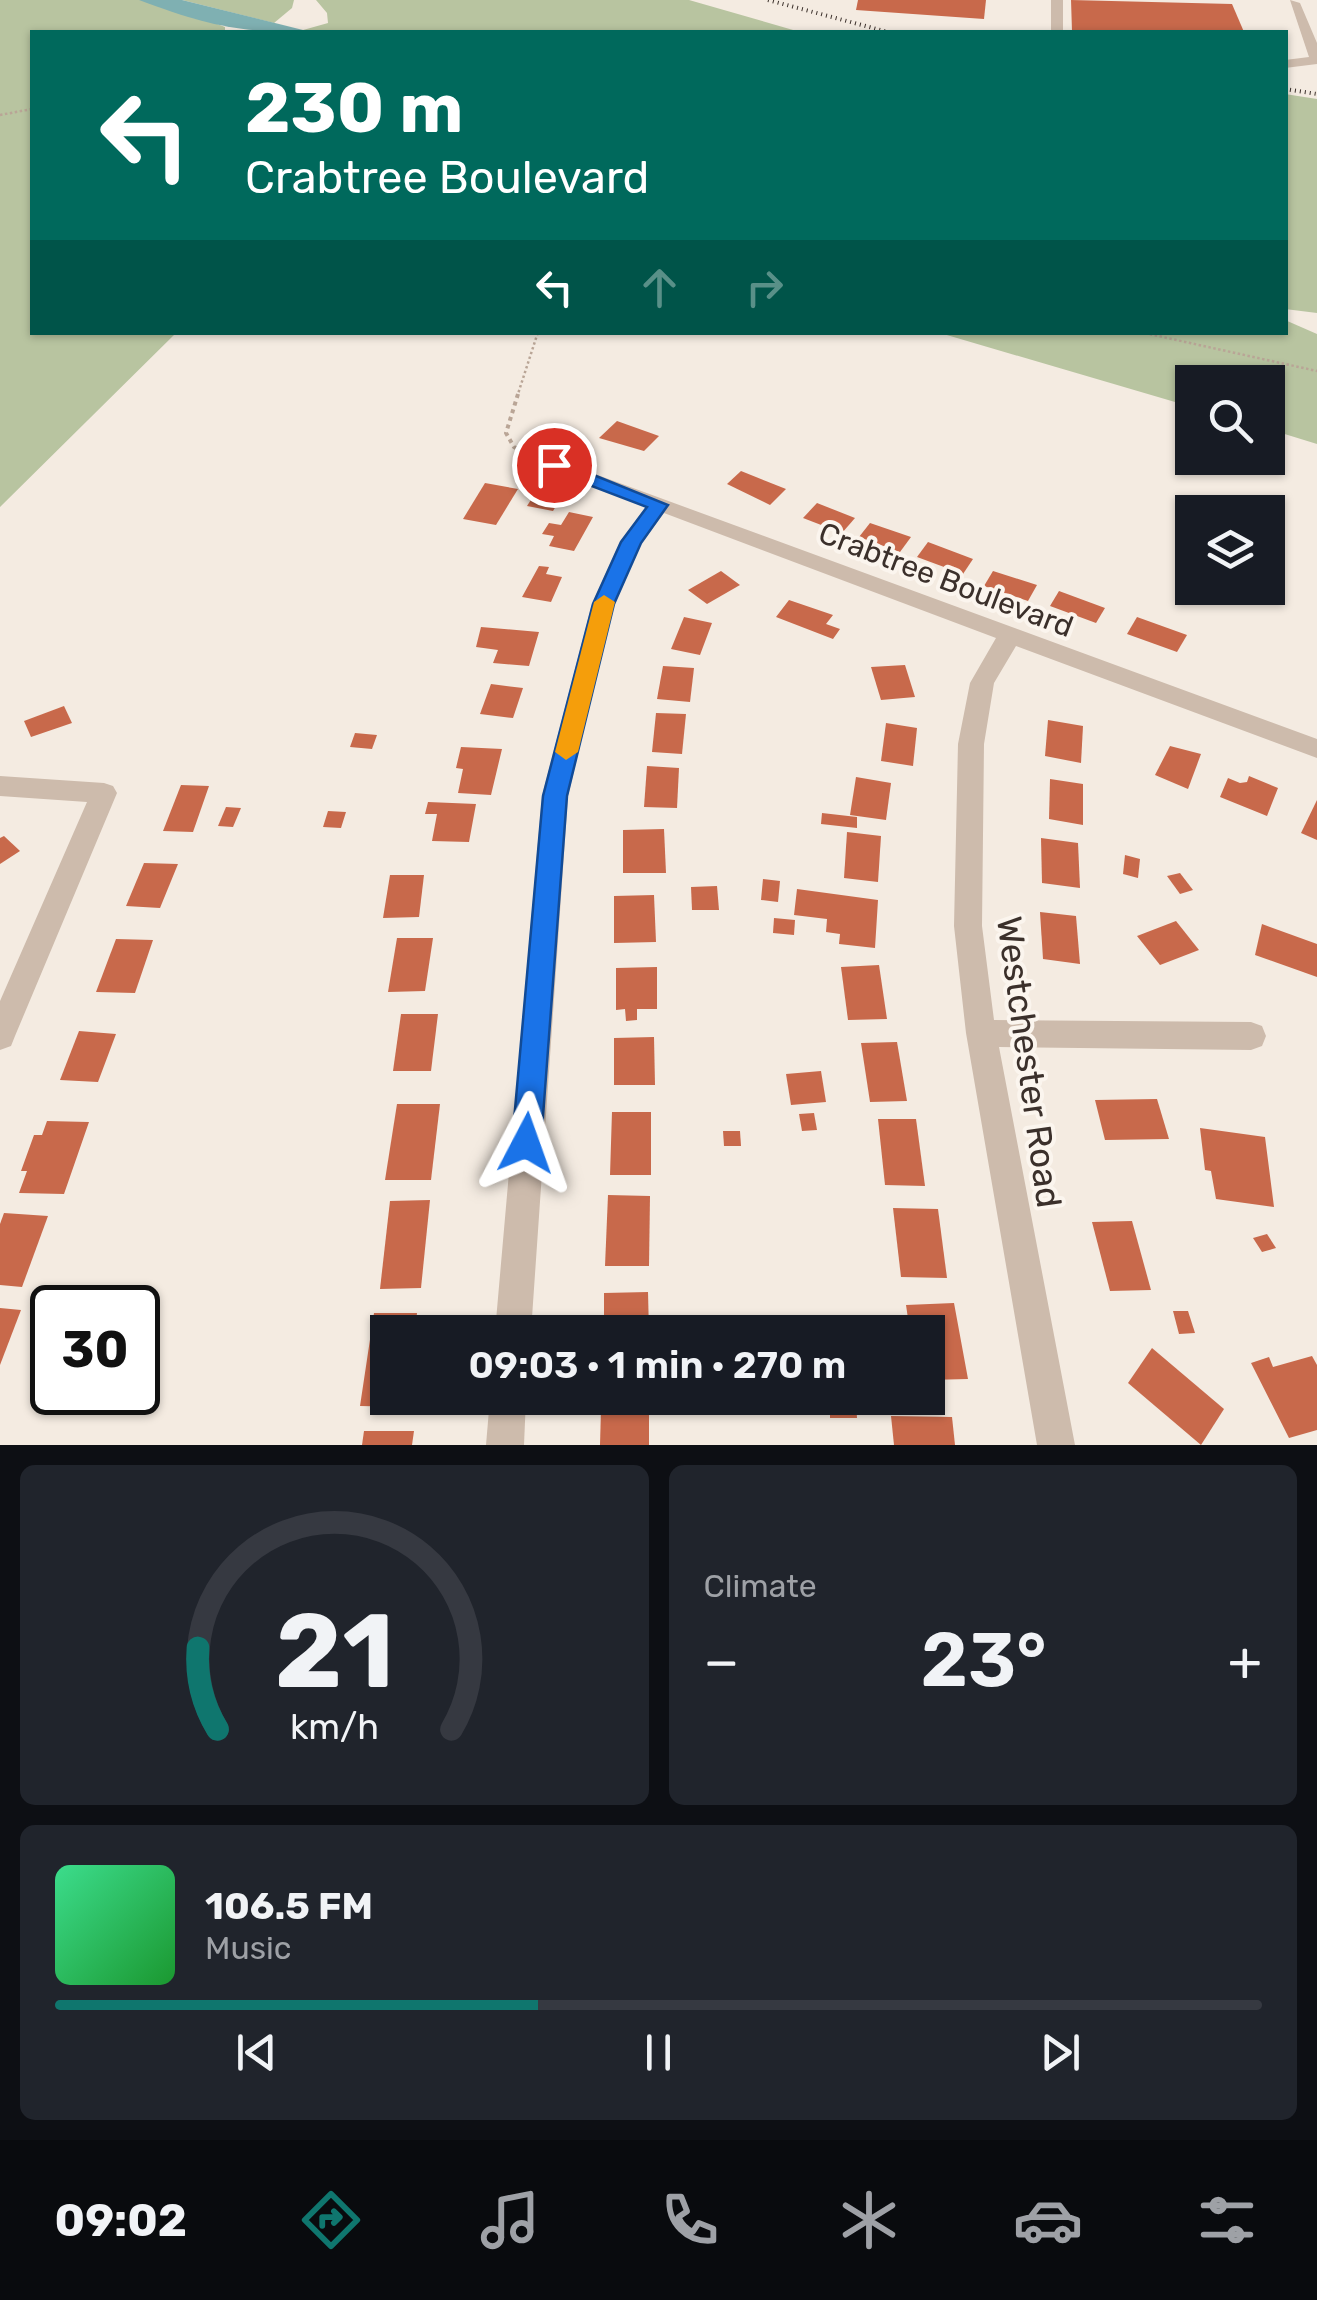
<!DOCTYPE html>
<html lang="en">
<head>
<meta charset="utf-8">
<style>
  body { margin:0; font-family:Rubik,sans-serif; background:#20242c; color:#f1f3f6; height:100vh; display:flex; flex-direction:column; font-size:38px; white-space:nowrap }
  * { box-sizing:border-box; margin:0 }
  p { font-size:32px; color:#9ea1a6 }
  .icon { flex:none; width:55px; height:55px; fill:none; stroke:currentColor; stroke-width:2; stroke-linecap:round; stroke-linejoin:round }
  .map { position:relative; height:1445px; overflow:hidden }
  .side { display:flex; flex-direction:column; gap:20px; padding:20px; background:#0d0f14; flex:1 }
  .side>* { flex:none }
  .banner { position:absolute; left:30px; top:30px; width:1258px; height:305px; border-radius:0px; box-shadow:0 2px 8px #0004; background:#00695c; color:#fff; overflow:hidden }
  .fabs { position:absolute; left:1175px; top:365px; display:grid; gap:20px }
  .fabs a { display:grid; place-items:center; width:110px; height:110px; border-radius:0px; background:#171b24; box-shadow:0 2px 8px #0004; font-size:50px }
  .speed { position:absolute; left:30px; top:1285px; display:flex; gap:20px; font-size:50px; font-weight:700; text-align:center }
  .speed>* { display:grid; place-content:center; width:130px; height:130px; border-radius:50%; background:#171b24; box-shadow:0 2px 8px #0004; line-height:1 }
  .speed .limit { border:5px solid #111; border-radius:15px; background:#fff; color:#111 }
  .pin { position:absolute; display:grid; place-items:center; width:85px; height:85px; color:#fff; margin:-42px; border:5px solid #fff; border-radius:50%; box-shadow:0 2px 10px #0007 }
  .me { position:absolute; width:110px; margin:-55px; rotate:4deg; stroke-linejoin:round; filter:drop-shadow(0 0 8px #0008) }
  .turn { display:flex; align-items:center; gap:35px; height:210px; padding:0 50px; font-size:45px }
  .turn .icon { width:130px; height:130px; stroke-width:2.5 }
  .turn b { display:block; font-size:70px; line-height:85px }
  .lanes { display:flex; align-items:center; height:95px; padding:0 50px; background:#0003; justify-content:center; gap:50px; direction:ltr }
  .lanes .off { opacity:.35 }
  .big { font-size:75px; font-weight:600; line-height:1.1 }
  .side .widget { flex:1; display:flex; flex-direction:column; justify-content:center; gap:15px; min-width:0; padding:0 35px; border-radius:15px; background:#20242c }
  .side .dial { align-items:center; gap:0 }
  .dial svg { height:260px; overflow:visible; fill:none; stroke:#363941; stroke-width:7; stroke-linecap:round; text-anchor:middle }
  .dial text { fill:#f1f3f6; stroke:none }
  .song { display:flex; align-items:center; gap:30px }
  .cover { width:120px; height:120px; border-radius:15px; background:linear-gradient(135deg,hsl(150 70% 55%),hsl(130 70% 35%)) }
  .played { height:10px; border-radius:5px; background:linear-gradient(90deg,#0f766e 40%,#363941 40%) }
  .keys { display:flex; justify-content:space-around; direction:ltr }
  .heat { display:flex; justify-content:space-between; align-items:center; font-size:55px; direction:ltr }
  .side .tiles { flex:1; display:grid; gap:20px; grid-template-columns:1fr 1fr }
  .widget:last-child { grid-column:span 2 }
  .trip { position:absolute; left:370px; top:1315px; width:575px; height:100px; border-radius:0px; background:#171b24; box-shadow:0 2px 8px #0004; font-weight:600; line-height:100px; text-align:center }
  .dock { display:flex; height:160px; justify-content:space-around; align-items:center; background:#090b0e; color:#9ea1a6 }
  .dock .icon { width:70px; height:70px }
  .dock .on { color:#0f766e }
  .dock b { font-size:45px; color:#f1f3f6 }
  .map>svg:first-child { display:block }
</style>
</head>
<body>
<div class="map">
<svg width="1317" height="1445" viewBox="0 0 1317 1445">
  <rect width="100%" height="100%" fill="#f4ebe1"/>
  <!-- green -->
  <g fill="#b8c4a0">
    <polygon points="0,0 155,0 225,27 225,32 32,32 32,332 176,333 0,507"/>
    <polygon points="182,0 294,0 292,8 274,23"/>
    <polygon points="316,0 689,0 800,32 296,32 328,23 327,13"/>
    <polygon points="1285,94 1317,99 1317,313 1285,309"/>
    <polygon points="1285,320 1317,334 1317,444 1268,429 1268,382 1192,382 1192,407 940,333 1285,332"/>
  </g>
  <!-- water -->
  <path fill="#7fb0b2" d="M139 0H182L311 32C239 33 206 25 139 0Z"/>
  <!-- building -->
  <g fill="#c8694b">
    <polygon points="858,0 986,0 984,19 856,10"/>
    <polygon points="1071,0 1232,4 1244,32 1072,32"/>
    <polygon points="617,421 659,436 644,451 599,438"/>
    <polygon points="741,471 786,489 770,505 727,484"/>
    <polygon points="485,483 518,489 496,525 463,519"/>
    <polygon points="534,495 559,501 553,511 527,506"/>
    <polygon points="817,503 855,518 842,533 803,518"/>
    <polygon points="569,512 593,517 574,551 549,546 554,536 542,534 549,523 561,525"/>
    <polygon points="870,523 911,537 900,552 859,537"/>
    <polygon points="928,542 973,559 963,574 917,557"/>
    <polygon points="539,566 549,567 546,574 562,577 551,602 522,597"/>
    <polygon points="721,571 740,585 707,604 688,590"/>
    <polygon points="993,571 1037,585 1028,601 984,586"/>
    <polygon points="1059,591 1105,608 1096,623 1050,606"/>
    <polygon points="789,600 833,615 826,624 840,629 833,639 776,617"/>
    <polygon points="684,617 712,623 700,655 671,649"/>
    <polygon points="1137,617 1187,635 1177,652 1127,634"/>
    <polygon points="481,627 539,632 529,666 493,663 498,650 476,647"/>
    <polygon points="905,665 915,697 881,700 871,667"/>
    <polygon points="663,666 694,668 690,702 657,699"/>
    <polygon points="491,684 523,688 513,718 480,714"/>
    <polygon points="64,706 72,723 31,737 24,721"/>
    <polygon points="656,713 686,714 682,754 652,752"/>
    <polygon points="1048,720 1083,726 1081,763 1045,756"/>
    <polygon points="886,723 917,728 913,766 881,761"/>
    <polygon points="355,733 377,735 372,749 350,747"/>
    <polygon points="1170,746 1201,754 1188,789 1155,775"/>
    <polygon points="461,747 502,749 491,795 458,793 463,769 456,768"/>
    <polygon points="647,766 679,768 677,808 644,807"/>
    <polygon points="1249,776 1278,788 1267,816 1220,797 1228,778 1240,783 1247,782"/>
    <polygon points="856,777 891,783 886,820 850,815"/>
    <polygon points="1050,779 1083,784 1083,825 1049,819"/>
    <polygon points="181,785 209,786 193,832 163,831"/>
    <polygon points="1317,800 1317,840 1301,833"/>
    <polygon points="428,802 476,804 469,842 432,841 437,814 425,814"/>
    <polygon points="226,807 241,808 233,827 218,826"/>
    <polygon points="328,811 346,812 341,828 323,827"/>
    <polygon points="822,813 857,817 857,828 821,824"/>
    <polygon points="664,829 666,873 623,873 623,830"/>
    <polygon points="847,832 881,836 878,882 844,878"/>
    <polygon points="4,836 20,851 0,864 0,838"/>
    <polygon points="1041,838 1078,843 1080,888 1042,883"/>
    <polygon points="1125,855 1140,859 1138,878 1123,874"/>
    <polygon points="144,863 178,864 160,908 126,906"/>
    <polygon points="1180,873 1193,890 1180,894 1167,876"/>
    <polygon points="390,875 424,875 419,917 383,918"/>
    <polygon points="763,879 780,881 778,902 761,900"/>
    <polygon points="717,886 719,910 692,910 691,887"/>
    <polygon points="797,889 878,900 875,948 839,944 840,934 826,932 827,919 794,915"/>
    <polygon points="654,895 656,942 614,943 614,896"/>
    <polygon points="1040,912 1076,916 1080,964 1043,959"/>
    <polygon points="774,918 795,920 794,935 773,933"/>
    <polygon points="1176,921 1199,950 1160,965 1137,936"/>
    <polygon points="1262,924 1317,944 1317,977 1255,955"/>
    <polygon points="397,938 433,938 425,991 388,992"/>
    <polygon points="116,939 153,940 135,993 96,992"/>
    <polygon points="879,965 887,1019 848,1020 841,967"/>
    <polygon points="657,967 657,1009 637,1009 637,1020 626,1021 625,1009 616,1010 616,968"/>
    <polygon points="401,1014 438,1014 431,1071 393,1071"/>
    <polygon points="79,1031 116,1034 98,1082 60,1080"/>
    <polygon points="654,1037 655,1085 614,1085 614,1038"/>
    <polygon points="897,1042 907,1101 870,1102 861,1043"/>
    <polygon points="821,1071 826,1102 791,1105 786,1074"/>
    <polygon points="1157,1099 1169,1139 1105,1140 1095,1100"/>
    <polygon points="397,1104 440,1104 431,1180 385,1180"/>
    <polygon points="612,1112 651,1112 651,1175 610,1175"/>
    <polygon points="814,1113 817,1130 802,1131 799,1114"/>
    <polygon points="878,1119 916,1119 925,1186 885,1185"/>
    <polygon points="47,1121 89,1122 64,1194 19,1193 27,1171 21,1171 34,1135 42,1135"/>
    <polygon points="1200,1128 1265,1137 1274,1207 1216,1199 1211,1171 1205,1170"/>
    <polygon points="723,1131 740,1131 741,1146 724,1146"/>
    <polygon points="608,1195 650,1196 649,1266 605,1266"/>
    <polygon points="430,1200 421,1288 380,1289 390,1201"/>
    <polygon points="893,1208 938,1209 947,1278 901,1277"/>
    <polygon points="4,1213 48,1216 22,1287 0,1285 0,1224"/>
    <polygon points="1132,1221 1151,1290 1110,1291 1092,1222"/>
    <polygon points="1267,1234 1276,1248 1262,1252 1253,1238"/>
    <polygon points="648,1292 649,1332 604,1332 604,1293"/>
    <polygon points="954,1303 968,1379 928,1380 928,1332 910,1332 906,1305"/>
    <polygon points="0,1308 21,1310 0,1365"/>
    <polygon points="1173,1311 1188,1311 1195,1333 1179,1334"/>
    <polygon points="374,1313 417,1313 415,1332 388,1332 388,1398 407,1398 406,1407 360,1406"/>
    <polygon points="814,1322 836,1323 837,1332 815,1332"/>
    <polygon points="1152,1348 1224,1409 1201,1445 1128,1383"/>
    <polygon points="1312,1356 1317,1365 1317,1430 1289,1438 1251,1363 1269,1357 1273,1367"/>
    <polygon points="830,1403 856,1404 857,1418 830,1418"/>
    <polygon points="601,1409 649,1409 649,1445 600,1445"/>
    <polygon points="891,1416 952,1417 955,1445 894,1445"/>
    <polygon points="364,1431 414,1431 412,1445 362,1445"/>
  </g>
  <g fill="none" stroke-linecap="round" stroke-linejoin="round">
    <!-- path-far1 -->
    <g stroke="#b9a596" stroke-width="2.5" stroke-dasharray="2.5 2.5" stroke-linecap="butt">
      <polyline points="0,115 32,109"/>
      <polyline points="1140,332 1317,371"/>
      <polyline points="517,397 538,332"/>
    </g>
    <!-- path -->
    <polyline stroke="#b9a596" stroke-width="4" stroke-dasharray="4 4" stroke-linecap="butt" points="518,394 506,433 514,447 535,458"/>
    <!-- minor -->
    <g fill="#cdbbac" fill-rule="evenodd">
      <rect x="1051" y="0" width="12" height="32"/>
      <polygon points="1290,0 1300,3 1317,43 1317,64 1285,68 1285,60 1309,57"/>
      <polygon points="554,459 1317,739 1317,758 1016,646 994,683 984,744 982,926 994,1020 1251,1022 1262,1026 1266,1036 1262,1046 1251,1050 999,1047 1075,1445 1037,1445 966,1033 954,926 958,744 970,683 996,638 664,513 641,544 614,604 568,796 531,1332 495,1332 542,796 592,604 620,542 647,507 547,469 547,461"/>
      <polygon points="0,776 104,783 113,786 117,793 15,1036 11,1046 0,1050 0,1001 87,802 0,796"/>
      <polygon points="490,1398 526,1398 524,1445 486,1445"/>
    </g>
    <!-- rail -->
    <g stroke="#3b302b" stroke-width="4" stroke-dasharray="1 4" stroke-linecap="butt">
      <polyline points="768,0 888,32"/>
      <polyline points="1285,89 1317,94"/>
    </g>
  </g>
  <!-- route -->
  <polygon fill="#1a73e8" stroke="#114b97" stroke-width="2.5" points="554,459 668,505 641,543 614,604 567,796 541,1143 537,1153 526,1157 516,1153 512,1143 543,796 593,604 621,542 647,507 547,469 547,461"/>
  <!-- slow -->
  <polygon fill="#f59e0b" points="604,595 615,602 578,752 566,760 555,752 594,602"/>
  <g text-anchor="middle" dominant-baseline="central" stroke-width="8" stroke-linejoin="round" paint-order="stroke">
    <!-- street labels -->
    <g font-size="30" fill="#3b302b" stroke="#fbf5ee">
      <text transform="translate(946 580) rotate(21)">Crabtree Boulevard</text>
    </g>
    <!-- near-street labels -->
    <g font-size="35" fill="#3b302b" stroke="#fbf5ee">
      <text transform="translate(1029 1062) rotate(82)">Westchester Road</text>
    </g>
  </g>
</svg>
<div class="fabs">
<a><svg class="icon" aria-label="search" viewBox="0 0 24 24"><circle cx="10" cy="10" r="6"/><path d="M15 15l6 6"/></svg></a>
<a><svg class="icon" aria-label="layers" viewBox="0 0 24 24"><path d="M12 4l9 5-9 5-9-5zM3 14l9 5 9-5"/></svg></a>
</div>
<div class="speed"><div class="limit">30</div></div>
<div class="pin" style="left:554px;top:465px;background:#d93025"><svg class="icon" aria-label="arrive" viewBox="0 0 24 24"><path d="M6 21V4h12l-3 4 3 4H6"/></svg></div>
<svg class="me" style="left:526px;top:1143px" viewBox="-20 -20 40 40"><path d="M0-17L14 15 0 8-14 15z" fill="#1a73e8" stroke="#fff" stroke-width="4"/></svg>
<div class="trip">09:03 · 1 min · 270 m</div>
<div class="banner">
<div class="turn"><svg class="icon" aria-label="left" viewBox="0 0 24 24"><path d="M17 20v-9H6M10 6l-5 5 5 5"/></svg><div><b>230 m</b>Crabtree Boulevard</div></div>
<div class="lanes"><svg class="icon" aria-label="left" viewBox="0 0 24 24"><path d="M17 20v-9H6M10 6l-5 5 5 5"/></svg><svg class="icon off" aria-label="ahead" viewBox="0 0 24 24"><path d="M12 20V5M6 11l6-6 6 6"/></svg><svg class="icon off" aria-label="right" viewBox="0 0 24 24"><path d="M7 20v-9h11M14 6l5 5-5 5"/></svg></div>
</div>
</div>
<section class="side">
<div class="tiles">
<div class="widget dial"><svg viewBox="0 0 100 80">
<path d="M14 69A42 42 0 1 1 86 69"/>
<path d="M14 69A42 42 0 0 1 8 44" stroke="#0f766e"/>
<text x="50" y="56" font-size="32" font-weight="700">21</text>
<text x="50" y="72" font-size="11">km/h</text>
</svg></div>
<div class="widget"><p>Climate</p>
<div class="heat"><a>−</a><b class="big">23°</b><a>+</a></div>
</div>
<div class="widget">
<div class="song"><i class="cover"></i><div><b>106.5 FM</b><p>Music</p></div></div>
<div class="played"></div>
<div class="keys"><svg class="icon" aria-label="previous" viewBox="0 0 24 24"><path d="M18 5L8 12l10 7zM5 5v14"/></svg><svg class="icon" aria-label="pause" viewBox="0 0 24 24"><path d="M8 5v14M16 5v14"/></svg><svg class="icon" aria-label="next" viewBox="0 0 24 24"><path d="M6 5l10 7-10 7zM19 5v14"/></svg></div>
</div>
</div>
</section>
<nav class="dock">
<b>09:02</b>
<svg class="icon on" aria-label="directions" viewBox="0 0 24 24"><path d="M12 3l9 9-9 9-9-9zM9 14v-3h6M13 9l2 2-2 2"/></svg>
<svg class="icon" aria-label="music" viewBox="0 0 24 24"><path d="M9 18V5l10-2v13"/><circle cx="6" cy="18" r="3"/><circle cx="16" cy="16" r="3"/></svg>
<svg class="icon" aria-label="phone" viewBox="0 0 24 24"><path d="M5 4h4l2 5-3 2q2 4 5 5l2-3 5 2v4C11 20 4 13 5 4z"/></svg>
<svg class="icon" aria-label="climate" viewBox="0 0 24 24"><path d="M12 3v18M4 7l16 10M4 17L20 7"/></svg>
<svg class="icon" aria-label="car" viewBox="0 0 24 24"><path d="M5 17H2v-5l4-1 3-4h7l3 4 3 1v5h-3M9 17h6M6 11h13"/><circle cx="7" cy="17" r="2"/><circle cx="17" cy="17" r="2"/></svg>
<svg class="icon" aria-label="filters" viewBox="0 0 24 24"><path d="M4 7h16M4 17h16"/><circle cx="9" cy="7" r="2"/><circle cx="15" cy="17" r="2"/></svg>
</nav>
</body>
</html>
